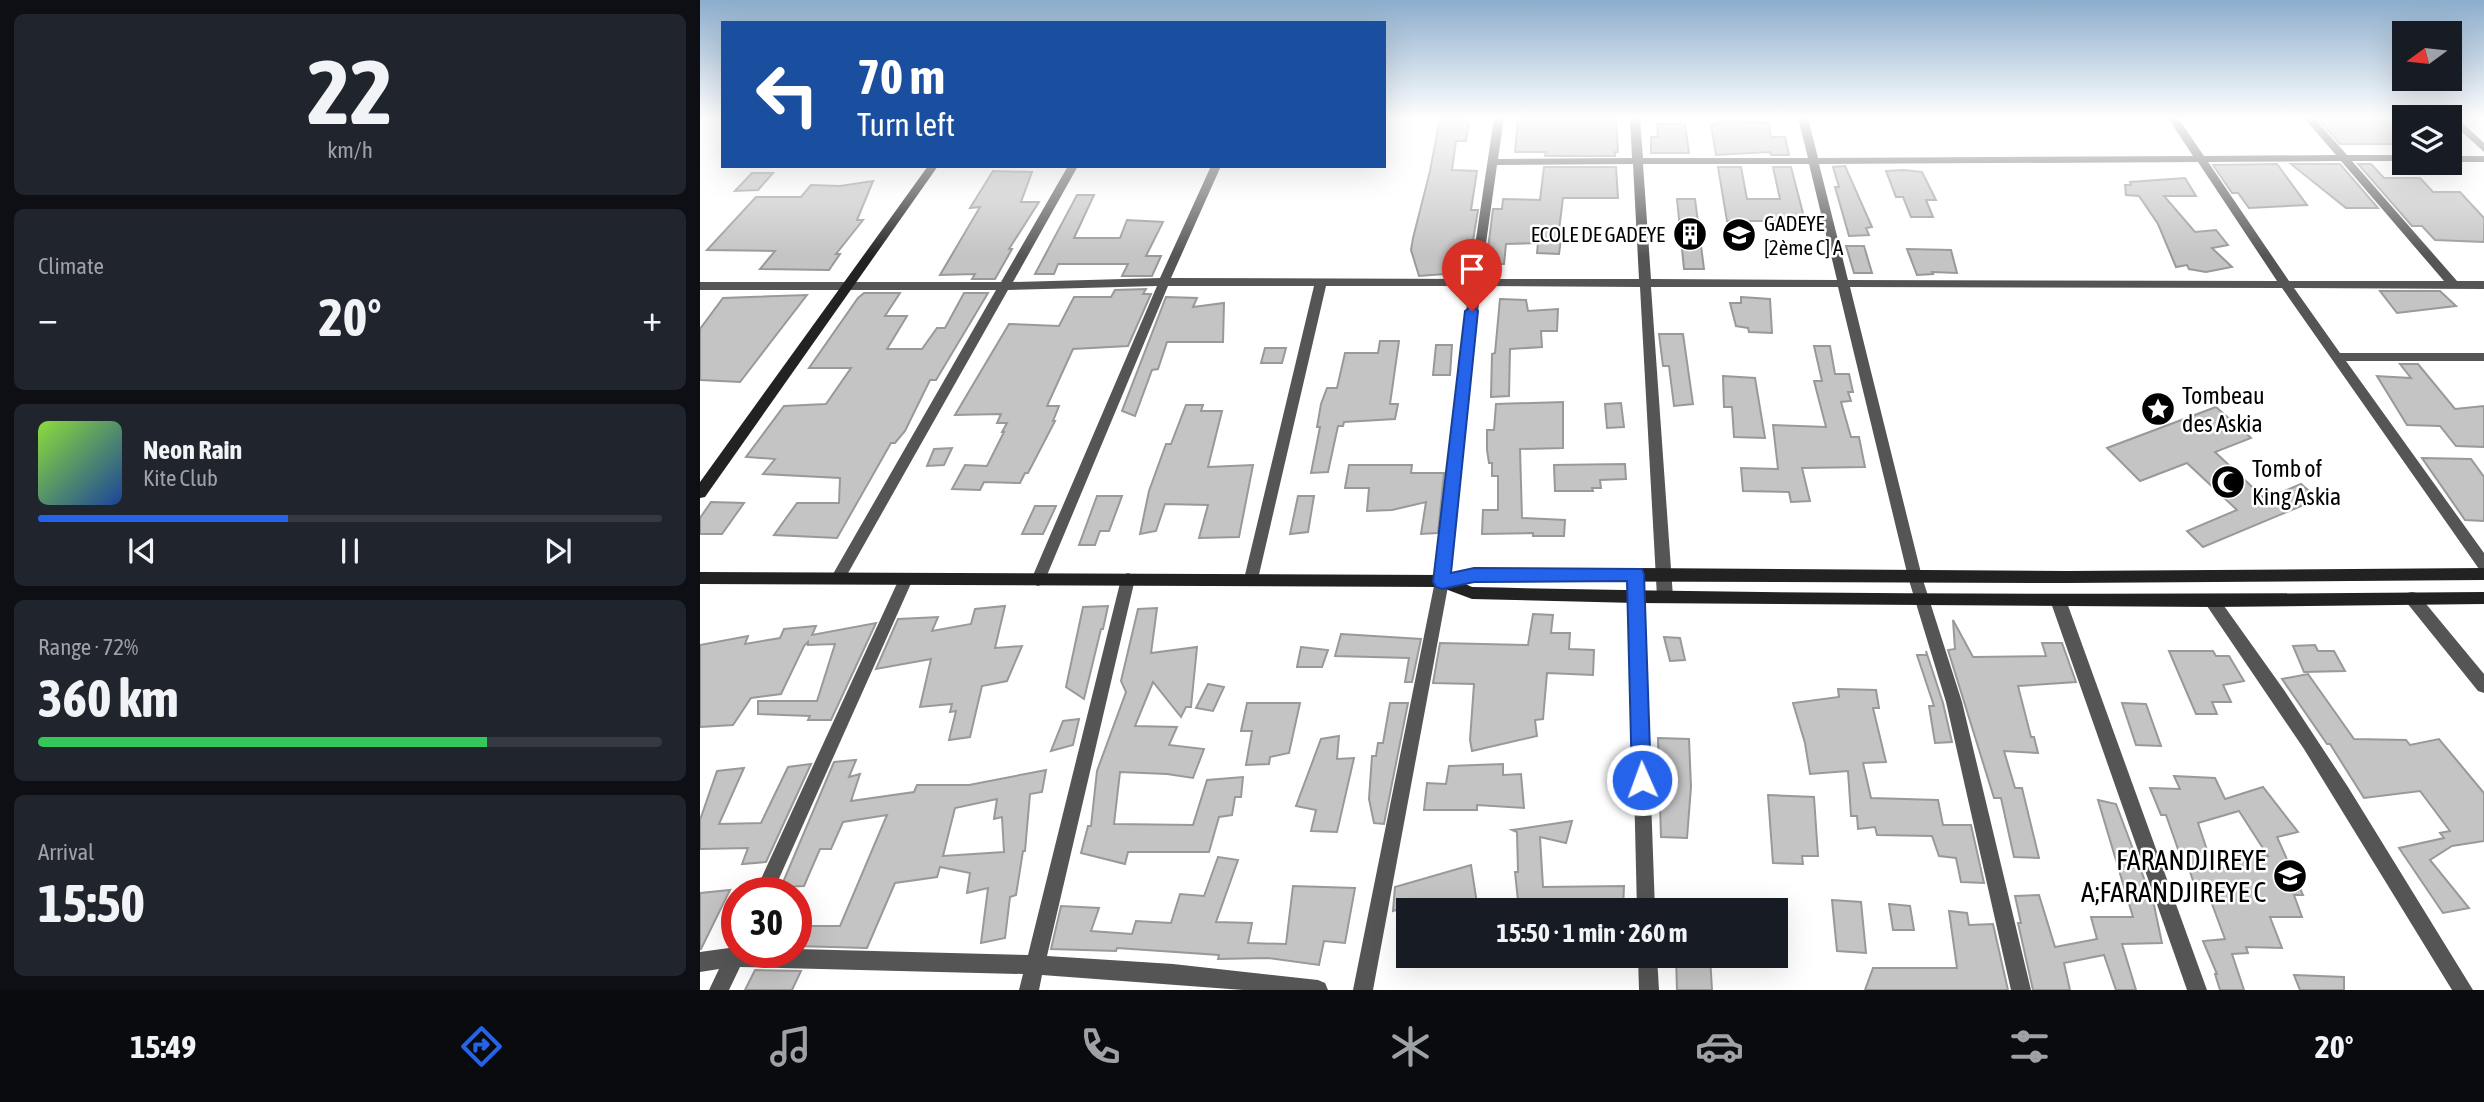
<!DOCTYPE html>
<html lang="en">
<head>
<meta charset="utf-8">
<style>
  body { margin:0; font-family:"Asap Condensed",sans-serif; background:#20242c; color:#f1f3f6; height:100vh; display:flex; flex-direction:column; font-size:26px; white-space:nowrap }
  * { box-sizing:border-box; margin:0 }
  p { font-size:23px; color:#9ea1a6 }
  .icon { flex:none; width:38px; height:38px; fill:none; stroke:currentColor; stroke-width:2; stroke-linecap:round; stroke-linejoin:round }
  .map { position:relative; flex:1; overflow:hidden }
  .panel { display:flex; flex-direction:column; gap:14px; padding:14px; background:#0d0f14; width:700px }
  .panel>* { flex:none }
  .top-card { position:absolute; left:21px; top:21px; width:665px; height:147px; border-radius:0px; box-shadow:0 7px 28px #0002; background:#1a4fa0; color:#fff; overflow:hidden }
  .needle { width:46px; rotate:255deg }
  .fabs { position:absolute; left:1692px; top:21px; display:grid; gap:14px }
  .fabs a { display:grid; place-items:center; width:70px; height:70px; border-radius:0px; background:#171b24; box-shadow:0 7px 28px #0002; font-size:35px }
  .speed { position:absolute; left:21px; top:877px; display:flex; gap:14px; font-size:35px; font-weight:700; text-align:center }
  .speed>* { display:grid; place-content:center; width:91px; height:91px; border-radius:50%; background:#171b24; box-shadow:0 7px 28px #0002; line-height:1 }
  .speed .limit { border:10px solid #d22; background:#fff; color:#111 }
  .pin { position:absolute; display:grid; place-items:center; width:60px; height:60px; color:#fff; margin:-72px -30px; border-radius:50% 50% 50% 0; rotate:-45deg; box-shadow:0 0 7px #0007 }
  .pin .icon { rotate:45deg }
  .me { position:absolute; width:77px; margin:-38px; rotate:358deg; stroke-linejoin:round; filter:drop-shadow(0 0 5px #0008) }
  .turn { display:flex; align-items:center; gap:24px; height:147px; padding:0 21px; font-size:32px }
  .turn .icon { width:91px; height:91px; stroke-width:2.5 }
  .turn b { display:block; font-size:49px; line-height:60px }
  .big { font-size:52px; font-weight:700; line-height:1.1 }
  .panel .card { flex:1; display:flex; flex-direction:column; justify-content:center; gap:10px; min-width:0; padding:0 24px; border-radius:10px; background:#20242c }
  .panel .dial { align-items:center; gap:0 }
  .dial b { font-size:91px; line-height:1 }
  .song { display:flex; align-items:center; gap:21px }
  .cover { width:84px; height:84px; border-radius:10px; background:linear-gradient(135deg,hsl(90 70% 55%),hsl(220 70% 35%)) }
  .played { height:7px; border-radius:4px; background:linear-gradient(90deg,#2563eb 40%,#363941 40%) }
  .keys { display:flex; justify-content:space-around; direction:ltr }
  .heat { display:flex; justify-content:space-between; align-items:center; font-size:38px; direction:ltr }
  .charge { height:10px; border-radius:5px; background:linear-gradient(90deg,#34c759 72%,#363941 0) }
  .trip { position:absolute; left:696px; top:898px; width:392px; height:70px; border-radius:0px; background:#171b24; box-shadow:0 7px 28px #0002; font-weight:700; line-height:70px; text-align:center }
  .dock { display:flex; height:112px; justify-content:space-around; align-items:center; background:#090b0e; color:#9ea1a6 }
  .dock .icon { width:49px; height:49px }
  .dock .current { color:#2563eb }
  .dock b { font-size:32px; color:#f1f3f6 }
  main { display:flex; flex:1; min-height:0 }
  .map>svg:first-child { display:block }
</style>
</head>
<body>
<main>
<section class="panel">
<div class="card dial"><b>22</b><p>km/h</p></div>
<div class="card"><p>Climate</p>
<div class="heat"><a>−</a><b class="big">20°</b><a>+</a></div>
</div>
<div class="card">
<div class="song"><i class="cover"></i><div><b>Neon Rain</b><p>Kite Club</p></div></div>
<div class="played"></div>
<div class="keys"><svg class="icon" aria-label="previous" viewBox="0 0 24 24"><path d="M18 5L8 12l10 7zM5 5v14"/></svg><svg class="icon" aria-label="pause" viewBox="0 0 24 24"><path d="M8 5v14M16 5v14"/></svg><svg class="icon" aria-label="next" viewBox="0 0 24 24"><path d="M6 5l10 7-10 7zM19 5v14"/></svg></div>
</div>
<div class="card"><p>Range · 72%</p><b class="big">360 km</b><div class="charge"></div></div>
<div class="card"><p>Arrival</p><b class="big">15:50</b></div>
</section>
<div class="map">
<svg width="1784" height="990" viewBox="0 0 1784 990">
  <rect width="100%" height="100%" fill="#fff"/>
  <!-- building -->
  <g fill="#c4c4c4" stroke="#999" stroke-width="2" fill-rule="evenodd">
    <polygon points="740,118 766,118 765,122 769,122 766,141 756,141 752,170 777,171 771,210 778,210 769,265 756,267 758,273 719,276 711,250 713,238 730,171"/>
    <polygon points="818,118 916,118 918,152 915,152 915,156 845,156 846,152 815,152"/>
    <polygon points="1617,118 1696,120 1704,123 1704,144 1640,144"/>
    <polygon points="1019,121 1069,123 1071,137 1085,137 1089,155 1071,155 1070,152 1016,155 1011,124 1020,124"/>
    <polygon points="957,124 985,124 989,153 951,153 951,137 958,137"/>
    <polygon points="1577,164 1607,205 1549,208 1538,193 1532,193 1513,165"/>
    <polygon points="1591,164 1640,164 1678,208 1646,208"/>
    <polygon points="1658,164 1671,164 1684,178 1720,178 1733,192 1760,192 1784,218 1784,242 1735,240 1722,226 1712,226"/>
    <polygon points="1145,166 1172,227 1166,228 1169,235 1149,236 1135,187 1139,187 1133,167"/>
    <polygon points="844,167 916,167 918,198 863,198 858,238 861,239 859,254 837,253 838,243 806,244 804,264 786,264 793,209 802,209 803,199 840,200"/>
    <polygon points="1018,167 1041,167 1047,199 1080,199 1073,167 1091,167 1105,221 1027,221"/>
    <polygon points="1203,170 1222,172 1236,200 1226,200 1233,217 1211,217 1203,197 1196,197 1186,171"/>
    <polygon points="293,171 332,172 321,202 339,202 309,249 312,249 295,279 272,279 275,274 240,275 280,207 270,208"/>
    <polygon points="52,173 73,173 58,190 35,191"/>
    <polygon points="1485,178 1496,196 1464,196 1495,232 1516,230 1528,245 1512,248 1532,267 1506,272 1489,269 1487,265 1476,267 1458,224 1439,196 1426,195 1425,185 1431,185 1430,182"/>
    <polygon points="173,181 157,220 163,220 136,254 140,254 129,270 60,269 75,251 7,250 56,197 101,197 111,185 140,186"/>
    <polygon points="377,195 394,195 374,238 420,238 427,220 463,222 446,256 461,256 452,276 422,276 428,264 358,264 354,274 335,274"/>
    <polygon points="977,199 995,199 1004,269 984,269"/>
    <polygon points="1146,246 1164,246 1172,273 1154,273"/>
    <polygon points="1207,249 1251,250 1257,273 1232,272 1233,274 1217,275"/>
    <polygon points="446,289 443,294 451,294 428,346 373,349 347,406 359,406 353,421 355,421 328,473 325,473 320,483 284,482 280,490 252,489 265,465 287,466 304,432 302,432 307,423 297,423 301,414 255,415 309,324 359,326 374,297 411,297 415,290"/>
    <polygon points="1680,291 1740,291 1756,306 1697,313"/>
    <polygon points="164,293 200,293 185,316 207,316 187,349 222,349 237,328 245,328 264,293 288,293 236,380 230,380 205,431 195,443 191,443 137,538 74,535 97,503 139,503 140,478 63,474 75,459 46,457 84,406 126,404 151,368 109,368 158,298"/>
    <polygon points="107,295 40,382 0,380 0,329 23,298"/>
    <polygon points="466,297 497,298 493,307 524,303 523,342 467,342 458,369 452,370 435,416 422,411"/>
    <polygon points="1041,297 1070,299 1072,333 1049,332 1048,328 1036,326 1030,303 1041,303"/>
    <polygon points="800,299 826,300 828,311 858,309 857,331 841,331 842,347 810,349 809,396 791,397 792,354 795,353"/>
    <polygon points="959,334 983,334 993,404 974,406 969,366 963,366"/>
    <polygon points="680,341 699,341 690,404 698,404 695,419 644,422 643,426 638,426 628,472 611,473 620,427 617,427 621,404 627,388 637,388 645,353 678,353"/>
    <polygon points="736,345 752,345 750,375 733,375"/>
    <polygon points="1114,346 1130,346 1135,374 1149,374 1153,392 1148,392 1151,401 1141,402 1151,437 1159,437 1165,467 1102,468 1110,501 1091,502 1089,492 1043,491 1041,468 1078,469 1073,425 1126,427 1114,381 1122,381"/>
    <polygon points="565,348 586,348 582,363 561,363"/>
    <polygon points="1700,364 1718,364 1755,409 1784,406 1784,447 1756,446 1740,426 1707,425 1677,376 1711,378"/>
    <polygon points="1023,376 1055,378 1065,438 1034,437 1032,407 1024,407"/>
    <polygon points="863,402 863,448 820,449 822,518 865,520 864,536 833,536 833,533 782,534 783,510 798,510 798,476 792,476 792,463 789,463 787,450 787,430 794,430 796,404"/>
    <polygon points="921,403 924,427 907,428 905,404"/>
    <polygon points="486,405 503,405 501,411 522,411 508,467 553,465 539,537 499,538 508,505 465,504 456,531 440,534 449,491 466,444 471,444"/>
    <polygon points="1516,407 1551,438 1515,452 1565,499 1601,484 1618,499 1503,547 1487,531 1537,510 1487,463 1440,481 1407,448"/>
    <polygon points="252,448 244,465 227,466 234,449"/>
    <polygon points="1722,458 1771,459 1784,477 1784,521 1765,520"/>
    <polygon points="925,464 926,479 900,480 901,488 892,488 893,491 855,491 854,465"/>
    <polygon points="649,465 712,465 711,473 744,473 738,533 721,534 726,502 692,510 667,511 669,488 645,488"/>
    <polygon points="397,496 422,496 409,531 400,531 395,545 379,545"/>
    <polygon points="598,496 614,496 608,532 590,534"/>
    <polygon points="11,502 44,503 22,534 0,534 0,518"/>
    <polygon points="335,506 356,506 343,534 322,534"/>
    <polygon points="305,606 295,648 322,646 307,681 282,686 270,737 249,740 256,711 250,712 252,704 220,707 231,659 176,669 198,619 238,617 232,631 271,624 275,609"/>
    <polygon points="408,606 403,629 401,629 384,699 366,687 383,607"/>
    <polygon points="457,608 451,653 497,647 491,707 486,707 481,717 453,682 435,726 477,727 469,745 504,749 493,778 467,774 420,772 414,824 493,825 507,780 543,777 541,797 535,797 532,815 519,817 509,852 428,852 425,864 381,853 388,826 391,826 397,771 426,692 421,681 438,609"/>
    <polygon points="833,614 853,615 851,633 870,633 869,649 894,650 893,675 847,673 843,719 835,720 837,736 772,751 770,740 774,684 733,683 740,643 828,645"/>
    <polygon points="1253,620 1273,657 1346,656 1342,643 1362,643 1376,682 1318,686 1331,737 1334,737 1338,753 1304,751 1315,788 1322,788 1339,858 1314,857 1301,798 1294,798 1248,650 1255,649"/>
    <polygon points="176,623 131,720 108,720 110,716 58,714 58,701 117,701 135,644 108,645 108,642 104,646 81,694 51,698 33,725 0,727 0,645 48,636 45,644 80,638 84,629 116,626 112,635"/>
    <polygon points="641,634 721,639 712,682 705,682 709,658 635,656"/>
    <polygon points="964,637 980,638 985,660 970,661"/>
    <polygon points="1615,645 1618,651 1634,651 1645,671 1604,672 1593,646"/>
    <polygon points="601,647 628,650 622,667 597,667"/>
    <polygon points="1226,651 1243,703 1252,742 1235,743 1229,706 1234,706 1217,655 1227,655"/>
    <polygon points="1469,651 1513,651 1516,656 1529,656 1544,681 1523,685 1531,702 1512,702 1517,714 1496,714"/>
    <polygon points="1608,674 1654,739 1706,740 1710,745 1739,739 1784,793 1784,841 1752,846 1730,860 1769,908 1743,913 1699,848 1744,838 1740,833 1750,831 1720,791 1664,798 1630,744 1627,744 1582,679"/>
    <polygon points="508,684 524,687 513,711 496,708"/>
    <polygon points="1138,689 1176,690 1179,708 1173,708 1186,762 1163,763 1171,798 1238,800 1243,825 1271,825 1284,883 1261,882 1256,858 1239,856 1232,836 1177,835 1175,827 1158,829 1157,816 1151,816 1148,771 1110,774 1105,743 1093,703 1139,697"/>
    <polygon points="547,703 600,703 589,753 570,757 569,764 546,765 552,731 541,731"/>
    <polygon points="690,703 708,703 684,824 674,823 669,799 672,756 676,756 678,743 683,743"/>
    <polygon points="1422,703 1446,704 1461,746 1436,745"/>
    <polygon points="379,719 373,745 351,751 363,721"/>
    <polygon points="639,736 637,759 654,758 637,832 611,831 616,810 596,806 621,739"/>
    <polygon points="958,738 989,739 991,787 987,838 961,837"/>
    <path d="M156 760 149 777 160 774 151 801 214 792 217 785H269L346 770 342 792 330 794 325 851H323L316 895 310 897 305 938 281 943 288 888 267 893 270 873 240 867 237 877 195 883 167 948 96 946V926H140L187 815 143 822 131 849H120L104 886 81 887 134 762ZM297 799 294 819 302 817 304 852 243 856 255 808Z"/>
    <polygon points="111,764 66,862 42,864 48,848 0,849 0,820 17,771 44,768 19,824 61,823 88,767"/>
    <polygon points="803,764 803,775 821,774 824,808 777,805 777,810 724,810 727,783 746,784 749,766"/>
    <path d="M1474 776 1515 778 1525 799 1563 787 1598 832 1577 837 1603 895H1594L1602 917H1570L1582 948 1546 947 1548 953 1532 954 1544 990H1520L1515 974H1517L1503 941 1525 939 1509 896 1498 895 1489 869H1485L1466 815H1461L1450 788 1480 789ZM1539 811 1568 856H1509L1498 823Z"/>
    <polygon points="1068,795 1114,797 1118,856 1102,856 1103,864 1073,863"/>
    <polygon points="1398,800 1416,804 1454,905 1462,943 1422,944 1436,990 1416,990 1404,955 1364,963 1370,990 1333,990 1318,923 1321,923 1315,896 1339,895 1355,947 1397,939 1391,917 1433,917"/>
    <polygon points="872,821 866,843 840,837 843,887 924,886 923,908 819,910 815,872 818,872 817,832 812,830"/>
    <polygon points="518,857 538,860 516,922 552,923 548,943 586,944 593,886 655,888 645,943 624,941 619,965 568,958 518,959 519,955 417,948 416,951 351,949 361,906 399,908 391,931 432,934 436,921 471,923 480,894 504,896"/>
    <polygon points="771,865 778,910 727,910 726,900 693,911 695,887"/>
    <polygon points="30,890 1,949 0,949 0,893"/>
    <polygon points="1132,900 1161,902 1166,953 1137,951"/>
    <polygon points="1189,904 1210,906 1214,930 1193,930"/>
    <polygon points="1249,911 1267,913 1269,925 1293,924 1308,990 1165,990 1173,968 1257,968"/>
    <polygon points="976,956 1010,956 1012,990 977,990"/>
    <polygon points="55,970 101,971 92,990 45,990"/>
    <polygon points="1594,975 1644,977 1644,990 1600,990"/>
  </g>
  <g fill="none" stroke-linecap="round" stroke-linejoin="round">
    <!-- street -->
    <g fill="#555" fill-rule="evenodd">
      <path d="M794 118H804L798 159 932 158 930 118H940L943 158H1108L1098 118H1108L1118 158 1493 156 1468 118H1478L1504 156 1636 155 1604 118H1614L1647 155H1704V161H1652L1757 281H1784V289L1594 288 1640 353H1784V361H1646L1784 553V571L1779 569 1582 288 1150 287 1222 577 1262 702 1331 990H1311L1246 702 1208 577 1138 287H951L973 597 970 602 965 603 960 602 957 597 940 287 781 286 749 581 673 990H653L735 581 769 286H626L558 579 556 583 551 585 546 583 544 579 614 286H468L345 580 343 584 338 586 333 584 331 580 457 286 308 290 143 582 138 584 133 582 131 578 133 574 296 290H0V282H301L368 166H378L313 282 460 278 511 166H521L471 278 770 279ZM1641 161 1744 281H1589L1508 162ZM1498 162 1577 281 1148 280 1119 164ZM933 164 939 279H781L797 165ZM943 164H1109L1137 280 951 279Z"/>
      <polygon points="1750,118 1757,118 1784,143 1784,152 1750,121"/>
      <rect x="1750" y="156" width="34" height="6"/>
      <polygon points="936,568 941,570 943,574 955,910 937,910 929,574 931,570"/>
      <polygon points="206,573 211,575 213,579 73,892 55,892 199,579 201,575"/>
      <polygon points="428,573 433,575 435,579 347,956 473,964 618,980 625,983 628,990 543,990 342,975 339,990 319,990 323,974 40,967 29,990 9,990 19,969 0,972 0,952 29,948 37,943 37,952 96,952 96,949 328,955 421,579 423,575"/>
      <polygon points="1712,592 1717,593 1784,674 1784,693 1778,691 1707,603 1704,598 1707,593"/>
      <polygon points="1358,594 1363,595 1366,600 1507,990 1487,990 1350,600 1353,595"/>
      <polygon points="1512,595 1517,596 1584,690 1648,787 1773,990 1752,990 1604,749 1507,606 1504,601 1507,596"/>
      <polygon points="938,956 957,956 959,990 939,990"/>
    </g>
    <!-- secondary -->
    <g fill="#222" fill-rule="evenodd">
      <polygon points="228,166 238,166 5,497 0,498 0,482"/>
      <path d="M936 568 1366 571 1784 568V580L1366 583 774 581 763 583 772 587C1110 595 1447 595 1784 592V604L1512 607 936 603 772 599 740 587 0 584V572L742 575 774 569Z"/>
    </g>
  </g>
  <!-- sky -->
  <linearGradient id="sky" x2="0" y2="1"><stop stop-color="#8cadcc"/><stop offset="0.46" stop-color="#fff"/><stop offset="1" stop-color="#fff" stop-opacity="0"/></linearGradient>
  <rect width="1784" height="256" fill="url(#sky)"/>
  <!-- route -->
  <polygon fill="#2563eb" stroke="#184099" stroke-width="2" points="772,306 778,311 751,573 774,568 942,569 944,574 951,780 949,786 942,789 935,786 932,780 927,581 774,582 742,589 736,587 733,582 765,311"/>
  <!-- icons -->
  <defs>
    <g id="building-disc" transform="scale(1.75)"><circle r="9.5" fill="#000" stroke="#fff"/><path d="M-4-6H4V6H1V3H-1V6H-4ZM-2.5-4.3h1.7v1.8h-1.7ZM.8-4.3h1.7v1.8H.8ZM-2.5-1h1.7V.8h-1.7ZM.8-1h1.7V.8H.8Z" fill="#fff"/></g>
    <g id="school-disc" transform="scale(1.75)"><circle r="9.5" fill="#000" stroke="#fff"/><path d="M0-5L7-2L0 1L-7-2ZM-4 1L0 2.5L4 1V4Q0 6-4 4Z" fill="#fff"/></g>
    <g id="sight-disc" transform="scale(1.75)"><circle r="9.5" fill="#000" stroke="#fff"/><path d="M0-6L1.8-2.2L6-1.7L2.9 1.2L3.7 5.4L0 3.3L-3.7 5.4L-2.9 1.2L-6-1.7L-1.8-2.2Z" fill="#fff"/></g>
    <g id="mosque-disc" transform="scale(1.75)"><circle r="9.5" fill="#000" stroke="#fff"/><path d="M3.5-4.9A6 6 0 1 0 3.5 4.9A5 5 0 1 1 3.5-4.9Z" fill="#fff"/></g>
  </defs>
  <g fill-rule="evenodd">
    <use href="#building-disc" x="990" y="234"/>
    <use href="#school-disc" x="1039" y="235"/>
    <use href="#sight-disc" x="1458" y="409"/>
    <use href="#mosque-disc" x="1528" y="482"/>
    <use href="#school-disc" x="1590" y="876"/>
  </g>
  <g text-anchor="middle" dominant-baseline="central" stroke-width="5" stroke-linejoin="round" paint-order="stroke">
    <!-- far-poi labels -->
    <g font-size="21" fill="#000" stroke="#fff" text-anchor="start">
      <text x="1064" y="223">GADEYE<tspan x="1064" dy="24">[2ème C] A</tspan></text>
      <text x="965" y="234" text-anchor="end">ECOLE DE GADEYE</text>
    </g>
    <!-- poi labels -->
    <g font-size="24" fill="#000" stroke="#fff" text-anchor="start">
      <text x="1482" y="395">Tombeau<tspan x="1482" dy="28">des Askia</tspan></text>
      <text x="1552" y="468">Tomb of<tspan x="1552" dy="28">King Askia</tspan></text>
    </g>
    <!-- near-poi labels -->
    <g font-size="28" fill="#000" stroke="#fff" text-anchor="end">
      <text x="1566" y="860">FARANDJIREYE<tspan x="1566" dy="32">A;FARANDJIREYE C</tspan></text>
    </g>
  </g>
</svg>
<div class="fabs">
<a><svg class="needle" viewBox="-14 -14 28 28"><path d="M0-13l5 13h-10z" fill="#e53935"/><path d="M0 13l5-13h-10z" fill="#9ea1a6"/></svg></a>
<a><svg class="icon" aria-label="layers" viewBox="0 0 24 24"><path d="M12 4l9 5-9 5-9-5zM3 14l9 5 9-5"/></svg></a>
</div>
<div class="speed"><div class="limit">30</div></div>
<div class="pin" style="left:772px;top:311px;background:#d93025"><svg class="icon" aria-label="arrive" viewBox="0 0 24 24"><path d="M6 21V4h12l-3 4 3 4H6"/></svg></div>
<svg class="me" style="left:942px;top:780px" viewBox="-20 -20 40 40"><circle r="17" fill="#2563eb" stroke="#fff" stroke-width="3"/><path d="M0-11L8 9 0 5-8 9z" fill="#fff"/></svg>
<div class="trip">15:50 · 1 min · 260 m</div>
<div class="top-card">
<div class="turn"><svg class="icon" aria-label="left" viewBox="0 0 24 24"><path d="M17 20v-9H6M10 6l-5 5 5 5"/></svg><div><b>70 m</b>Turn left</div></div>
</div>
</div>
</main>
<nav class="dock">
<b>15:49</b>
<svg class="icon current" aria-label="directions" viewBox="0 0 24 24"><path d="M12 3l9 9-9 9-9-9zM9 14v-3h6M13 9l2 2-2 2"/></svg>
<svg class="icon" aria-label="music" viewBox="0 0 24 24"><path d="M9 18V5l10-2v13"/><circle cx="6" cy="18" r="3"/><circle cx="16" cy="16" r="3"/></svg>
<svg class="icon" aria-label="phone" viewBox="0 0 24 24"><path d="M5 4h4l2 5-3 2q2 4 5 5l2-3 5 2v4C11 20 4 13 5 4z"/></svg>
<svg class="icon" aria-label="climate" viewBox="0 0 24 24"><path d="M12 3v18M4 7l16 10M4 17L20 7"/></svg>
<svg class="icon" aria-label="car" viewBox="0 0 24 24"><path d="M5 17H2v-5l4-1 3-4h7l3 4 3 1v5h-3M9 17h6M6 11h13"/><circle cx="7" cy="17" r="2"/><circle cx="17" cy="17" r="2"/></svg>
<svg class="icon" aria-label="filters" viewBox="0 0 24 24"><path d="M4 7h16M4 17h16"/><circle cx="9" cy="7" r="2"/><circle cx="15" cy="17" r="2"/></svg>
<b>20°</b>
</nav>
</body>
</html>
